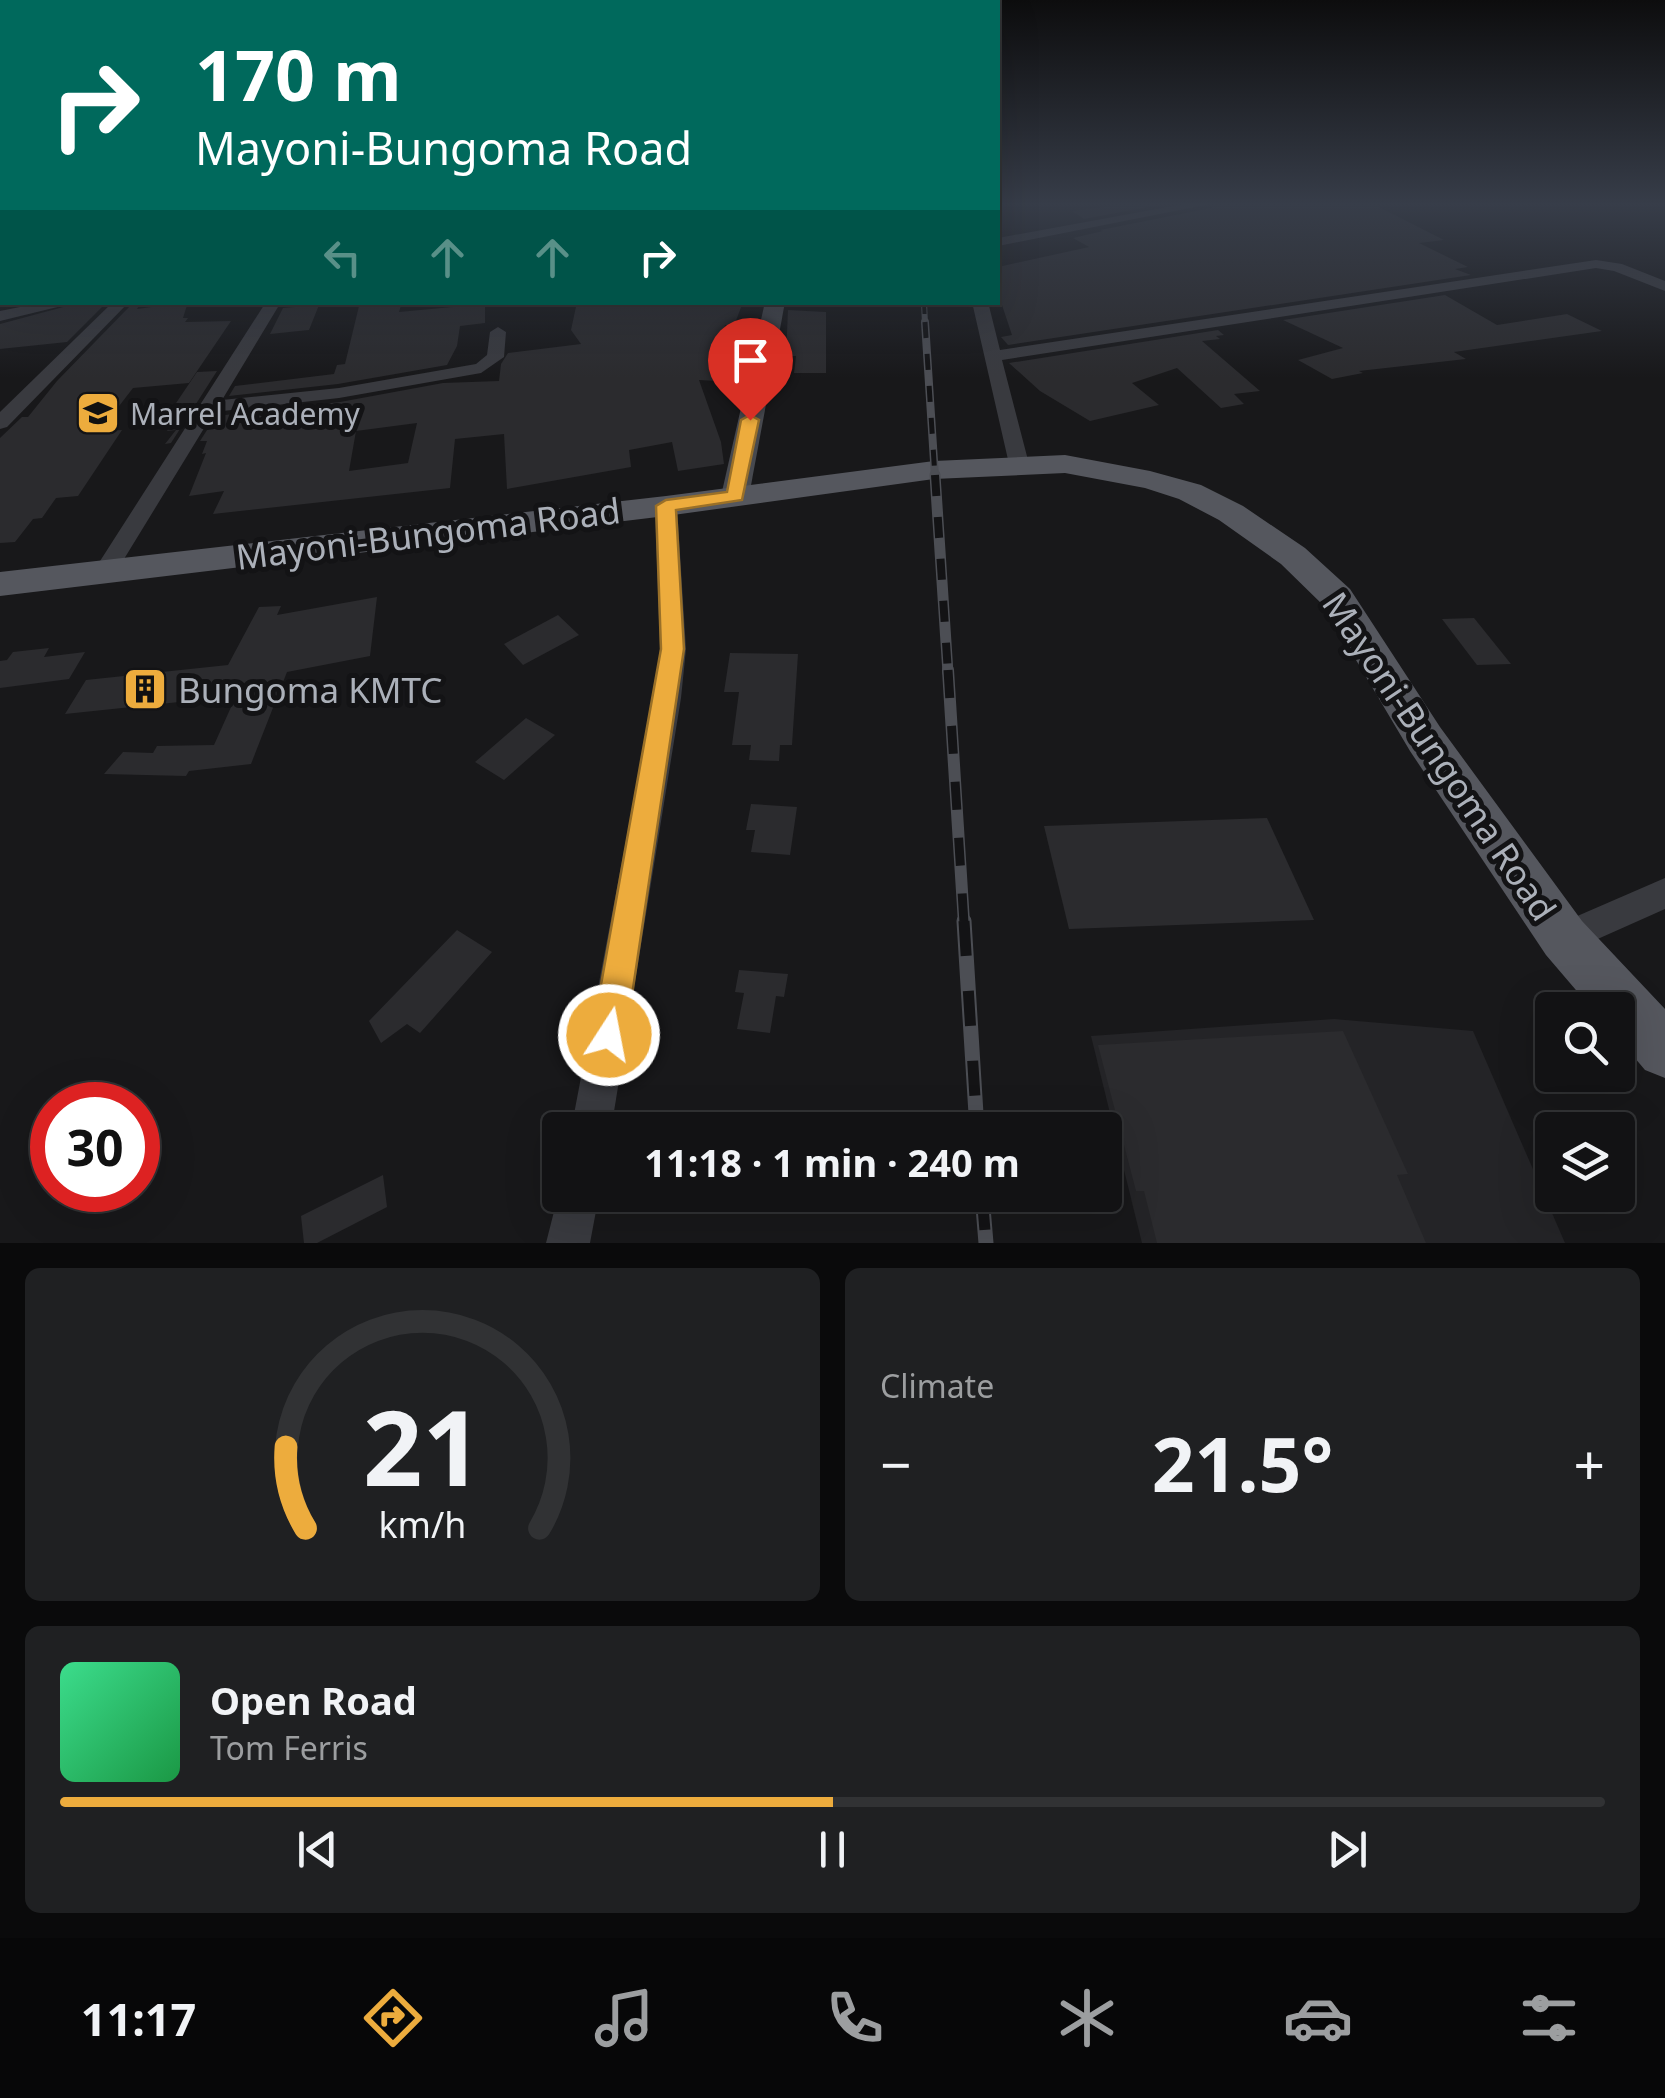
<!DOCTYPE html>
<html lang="en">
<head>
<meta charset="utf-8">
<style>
  body { margin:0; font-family:"Noto Sans",sans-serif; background:#1f2022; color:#f1f3f6; height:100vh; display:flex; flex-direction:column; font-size:38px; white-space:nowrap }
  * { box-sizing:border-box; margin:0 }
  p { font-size:32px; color:#9c9ea0 }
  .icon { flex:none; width:55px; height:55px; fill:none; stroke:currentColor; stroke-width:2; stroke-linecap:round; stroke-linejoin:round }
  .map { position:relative; height:1243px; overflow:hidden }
  .drawer { display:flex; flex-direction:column; gap:25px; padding:25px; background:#0a0a0b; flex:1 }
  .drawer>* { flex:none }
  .banner { position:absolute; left:0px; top:0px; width:1000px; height:305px; box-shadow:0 10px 40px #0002,0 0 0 2px #313234; background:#00695c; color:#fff; overflow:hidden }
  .tools { position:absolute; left:1535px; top:992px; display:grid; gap:20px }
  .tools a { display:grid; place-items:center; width:100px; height:100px; border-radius:10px; background:#121214; box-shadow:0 10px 40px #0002,0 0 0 2px #313234; font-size:50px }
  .speed { position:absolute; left:30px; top:1082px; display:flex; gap:20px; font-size:50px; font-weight:700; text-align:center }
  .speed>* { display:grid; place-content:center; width:130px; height:130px; border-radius:50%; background:#121214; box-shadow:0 10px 40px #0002,0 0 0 2px #313234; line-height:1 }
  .speed .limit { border:15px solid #d22; background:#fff; color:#111 }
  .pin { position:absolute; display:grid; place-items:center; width:85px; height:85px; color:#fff; margin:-102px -42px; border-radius:50% 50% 50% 0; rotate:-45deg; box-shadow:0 0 10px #0007 }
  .pin .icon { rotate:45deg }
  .me { position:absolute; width:110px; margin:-55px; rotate:11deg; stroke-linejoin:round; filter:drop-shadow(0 0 8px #0008) }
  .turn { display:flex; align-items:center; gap:35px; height:210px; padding:0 30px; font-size:45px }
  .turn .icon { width:130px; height:130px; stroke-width:2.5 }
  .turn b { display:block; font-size:70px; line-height:85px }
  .lanes { display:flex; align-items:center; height:95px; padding:0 30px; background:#0003; justify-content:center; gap:50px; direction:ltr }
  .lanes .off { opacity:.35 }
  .big { font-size:75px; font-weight:700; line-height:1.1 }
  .drawer .tile { flex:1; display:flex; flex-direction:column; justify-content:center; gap:15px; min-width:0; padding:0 35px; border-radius:15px; background:#1f2022 }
  .drawer .dial { align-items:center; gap:0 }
  .dial svg { height:260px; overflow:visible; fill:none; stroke:#313234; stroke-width:7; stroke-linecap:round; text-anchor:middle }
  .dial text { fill:#f1f3f6; stroke:none }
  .song { display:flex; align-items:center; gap:30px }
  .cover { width:120px; height:120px; border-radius:15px; background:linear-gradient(135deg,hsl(150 70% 55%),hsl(140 70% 35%)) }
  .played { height:10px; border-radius:5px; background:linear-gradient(90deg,#edac3d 50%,#313234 50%) }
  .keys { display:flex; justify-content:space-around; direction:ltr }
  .heat { display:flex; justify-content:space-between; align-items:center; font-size:55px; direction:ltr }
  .drawer .tiles { flex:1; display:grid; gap:25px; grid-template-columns:1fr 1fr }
  .tile:last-child { grid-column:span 2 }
  .trip { position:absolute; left:542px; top:1112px; width:580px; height:100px; border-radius:10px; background:#121214; box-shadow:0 10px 40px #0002,0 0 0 2px #313234; font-weight:700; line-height:100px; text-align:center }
  .dock { display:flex; height:160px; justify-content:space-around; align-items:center; background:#070708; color:#9c9ea0 }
  .dock .icon { width:70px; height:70px }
  .dock .current { color:#edac3d }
  .dock b { font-size:45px; color:#f1f3f6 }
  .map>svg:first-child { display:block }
</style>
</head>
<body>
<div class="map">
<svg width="1665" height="1243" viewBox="0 0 1665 1243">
  <rect width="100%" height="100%" fill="#18181a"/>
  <!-- built -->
  <polygon fill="#242427" points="1334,1019 1473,1031 1565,1243 1142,1243 1091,1036"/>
  <!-- building -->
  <g fill="#2b2b2e" fill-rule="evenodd">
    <polygon points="1128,204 1164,204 1084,219 1072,211"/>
    <polygon points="1214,204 1373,204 1444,240 1419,243 1468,267 1455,269 1471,275 1008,345 1001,337 1012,335 998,293 998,267 1089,247 1073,238 1103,231 1100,230 1211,208"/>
    <polygon points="1445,295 1497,325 1567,314 1602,331 1454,352 1466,359 1359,371 1363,373 1332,379 1298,360 1343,348 1283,320"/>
    <polygon points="82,302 107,302 67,342 0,349 0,324"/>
    <polygon points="188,302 183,318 188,318 185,322 231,321 189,383 133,388 99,432 122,430 78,496 56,498 42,518 33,519 15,542 0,543 0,438 22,417 28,417 57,381 131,305 140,304 137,309"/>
    <polygon points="402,302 399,312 485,304 485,323 460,326 457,346 447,365 338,384 229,396 235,386 334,374 337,365 345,364 359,306"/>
    <path d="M577 302H743L734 326 725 325 717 381 699 380 721 442 724 464 678 471 672 442 629 450 631 467 507 489 504 434 455 439 450 488 213 514 224 491 189 496 206 453 202 454 207 441H200L216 416 340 402 443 383 499 381 501 364 508 353 581 344 571 330ZM417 423 408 463 349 471 356 431Z"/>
    <polygon points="319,305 309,330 270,334 283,308"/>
    <polygon points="788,310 826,312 826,373 794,373 796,356 786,356"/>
    <polygon points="1218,330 1224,335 1216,336 1220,339 1202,341 1260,391 1234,394 1244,404 1221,408 1177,368 1132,383 1159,405 1090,421 1040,391 1009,363"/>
    <polygon points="217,371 171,443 165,444 176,430 167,431 179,411 170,412 197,372"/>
    <polygon points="377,597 370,656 287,672 251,764 189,771 186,776 104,774 123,752 153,753 157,746 214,745 236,696 65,714 86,680 228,665 259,607 281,606 277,615"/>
    <polygon points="558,615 579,635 523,665 504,644"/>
    <polygon points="1474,618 1511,664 1477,665 1442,619"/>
    <polygon points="49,648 44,657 85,652 69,679 0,688 0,661 7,660 13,652"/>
    <polygon points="730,653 798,654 792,745 780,745 779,761 749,760 751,745 732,745 739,692 724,692"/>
    <polygon points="526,718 555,735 504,780 475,762"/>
    <polygon points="751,804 797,807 790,855 751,852 755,830 746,830"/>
    <polygon points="1267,818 1314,920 1069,929 1044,826"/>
    <polygon points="457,930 492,952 420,1033 407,1024 381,1043 369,1021"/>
    <polygon points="739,970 788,974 784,997 776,996 770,1033 737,1029 744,993 735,992"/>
    <polygon points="1343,1031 1408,1174 1397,1175 1426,1243 1157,1243 1144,1191 1136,1191 1098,1045"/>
    <polygon points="383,1175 387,1207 317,1243 304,1243 301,1216"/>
  </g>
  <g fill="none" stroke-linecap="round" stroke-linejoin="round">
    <!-- street -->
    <g fill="#393a3f" fill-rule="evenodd">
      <polygon points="1184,204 1210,204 998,246 998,238"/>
      <polygon points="1596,260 1622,264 1665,281 1665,291 1614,271 1596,268 1002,360 1029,464 1019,470 1009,464 972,302 988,302 1000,350"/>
      <polygon points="45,302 78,302 0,321 0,311"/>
      <polygon points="113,302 129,302 7,427 0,429 0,412"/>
      <polygon points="266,302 281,302 222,400 339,388 476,364 487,355 490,332 498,327 506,332 504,357 481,373 339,398 214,412 113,577 97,577 93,572"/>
      <polygon points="666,500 677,506 686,649 681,698 611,1130 571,1130 653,698 660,649 655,506"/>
      <polygon points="1665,878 1665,909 1564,954 1552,949 1547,938 1552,927"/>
      <polygon points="560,1188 560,1195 599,1195 590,1243 546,1243"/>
    </g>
    <!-- secondary -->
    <polygon fill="#47494f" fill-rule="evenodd" points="765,302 785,302 749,496 735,504 721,496"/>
    <!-- primary -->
    <polygon fill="#55575e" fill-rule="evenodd" points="1065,455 1150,471 1201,485 1243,506 1305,548 1350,589 1440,727 1582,921 1665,1009 1665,1078 1645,1070 1618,1038 1618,1010 1593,1010 1546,955 1410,751 1324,606 1281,564 1219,520 1179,499 1145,488 1065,473 934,479 666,516 0,596 0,572 666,496 934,461"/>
    <!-- rail-far4 casing -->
    <g stroke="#4c4e54" stroke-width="6">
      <polyline id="rail-far4" points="924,302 925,324"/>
    </g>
    <!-- rail-far3 casing -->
    <g stroke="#4c4e54" stroke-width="8">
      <polyline id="rail-far3" points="925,322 935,477"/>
    </g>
    <!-- rail-far2 casing -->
    <g stroke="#4c4e54" stroke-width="11">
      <polyline id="rail-far2" points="935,475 948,673"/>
    </g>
    <!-- rail-far1 casing -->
    <g stroke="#4c4e54" stroke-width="12">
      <polyline id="rail-far1" points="948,670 964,923"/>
    </g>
    <!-- rail casing -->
    <g stroke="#4c4e54" stroke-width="15">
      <g id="rail">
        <polyline points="964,921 977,1130"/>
        <polyline points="982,1195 986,1243"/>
      </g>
    </g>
    <!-- rail-far4 -->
    <use href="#rail-far4" stroke="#131315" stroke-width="4" stroke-dasharray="12" stroke-linecap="butt"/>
    <!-- rail-far3 -->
    <use href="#rail-far3" stroke="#131315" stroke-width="5" stroke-dasharray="16" stroke-linecap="butt"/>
    <!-- rail-far2 -->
    <use href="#rail-far2" stroke="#131315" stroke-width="8" stroke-dasharray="21" stroke-linecap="butt"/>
    <!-- rail-far1 -->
    <use href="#rail-far1" stroke="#131315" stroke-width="9" stroke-dasharray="28" stroke-linecap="butt"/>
    <!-- rail -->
    <use href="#rail" stroke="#131315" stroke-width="11" stroke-dasharray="35" stroke-linecap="butt"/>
  </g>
  <!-- sky -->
  <linearGradient id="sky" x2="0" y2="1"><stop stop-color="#0d0d0e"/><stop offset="0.54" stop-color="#373d49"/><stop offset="1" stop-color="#373d49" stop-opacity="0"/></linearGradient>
  <rect width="1665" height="378" fill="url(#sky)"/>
  <!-- route -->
  <polygon fill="#edac3d" stroke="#9a7028" stroke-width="2.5" points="750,415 759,420 742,500 676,510 684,649 626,1035 621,1047 609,1052 597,1047 592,1035 661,649 656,506 666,500 727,492 741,420"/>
  <!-- icons -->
  <defs>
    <g id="school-square" transform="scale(2.25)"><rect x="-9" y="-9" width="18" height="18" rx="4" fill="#edac3d" stroke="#131315"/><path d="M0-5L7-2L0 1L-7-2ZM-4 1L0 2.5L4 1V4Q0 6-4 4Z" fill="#111"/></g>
    <g id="building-square" transform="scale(2.25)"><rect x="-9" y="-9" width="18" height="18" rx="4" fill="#edac3d" stroke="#131315"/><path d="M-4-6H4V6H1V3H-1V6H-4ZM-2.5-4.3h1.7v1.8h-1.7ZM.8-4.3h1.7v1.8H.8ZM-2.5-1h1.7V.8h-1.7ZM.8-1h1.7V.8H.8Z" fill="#111"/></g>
  </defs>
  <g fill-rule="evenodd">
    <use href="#school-square" x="98" y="413"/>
    <use href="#building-square" x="145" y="689"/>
  </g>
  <g text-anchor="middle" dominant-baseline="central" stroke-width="10" stroke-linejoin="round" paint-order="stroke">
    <!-- far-poi labels -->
    <g font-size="30" fill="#abb0b9" stroke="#131315" text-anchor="start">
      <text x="130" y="413">Marrel Academy</text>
    </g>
    <!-- street labels -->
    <g font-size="35" fill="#abb0b9" stroke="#131315">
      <text transform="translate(428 533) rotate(-7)">Mayoni-Bungoma Road</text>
      <text transform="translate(1440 756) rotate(56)">Mayoni-Bungoma Road</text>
    </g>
    <!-- poi labels -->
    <g font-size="35" fill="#abb0b9" stroke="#131315" text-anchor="start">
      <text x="178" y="689">Bungoma KMTC</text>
    </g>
  </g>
</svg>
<div class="tools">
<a><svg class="icon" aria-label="search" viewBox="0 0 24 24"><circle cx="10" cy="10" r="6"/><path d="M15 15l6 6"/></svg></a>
<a><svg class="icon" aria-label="layers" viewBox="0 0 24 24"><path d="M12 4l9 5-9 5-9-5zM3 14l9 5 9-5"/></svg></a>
</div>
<div class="speed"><div class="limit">30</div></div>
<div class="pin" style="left:750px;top:420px;background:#d93025"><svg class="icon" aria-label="arrive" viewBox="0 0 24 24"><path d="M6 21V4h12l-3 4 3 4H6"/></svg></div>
<svg class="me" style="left:609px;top:1035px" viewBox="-20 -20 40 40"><circle r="17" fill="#edac3d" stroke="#fff" stroke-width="3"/><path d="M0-11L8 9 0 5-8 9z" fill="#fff"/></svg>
<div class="trip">11:18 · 1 min · 240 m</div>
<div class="banner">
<div class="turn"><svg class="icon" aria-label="right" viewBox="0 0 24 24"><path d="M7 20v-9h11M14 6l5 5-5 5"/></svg><div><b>170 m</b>Mayoni-Bungoma Road</div></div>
<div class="lanes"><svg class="icon off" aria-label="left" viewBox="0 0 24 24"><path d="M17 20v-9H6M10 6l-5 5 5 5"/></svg><svg class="icon off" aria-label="ahead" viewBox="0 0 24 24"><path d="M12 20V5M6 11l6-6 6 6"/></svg><svg class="icon off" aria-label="ahead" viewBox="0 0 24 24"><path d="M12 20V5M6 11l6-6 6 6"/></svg><svg class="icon" aria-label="right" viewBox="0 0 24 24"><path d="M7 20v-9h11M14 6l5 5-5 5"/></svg></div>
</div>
</div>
<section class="drawer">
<div class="tiles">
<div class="tile dial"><svg viewBox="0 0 100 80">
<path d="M14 69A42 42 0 1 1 86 69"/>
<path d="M14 69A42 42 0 0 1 8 44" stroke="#edac3d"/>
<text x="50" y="56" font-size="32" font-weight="700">21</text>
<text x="50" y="72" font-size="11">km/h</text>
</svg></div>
<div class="tile"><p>Climate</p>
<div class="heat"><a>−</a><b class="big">21.5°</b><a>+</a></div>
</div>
<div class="tile">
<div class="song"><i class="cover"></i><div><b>Open Road</b><p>Tom Ferris</p></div></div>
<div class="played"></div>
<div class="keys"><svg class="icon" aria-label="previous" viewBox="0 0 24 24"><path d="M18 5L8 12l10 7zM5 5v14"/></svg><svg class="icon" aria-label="pause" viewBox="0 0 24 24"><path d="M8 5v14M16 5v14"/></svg><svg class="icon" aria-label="next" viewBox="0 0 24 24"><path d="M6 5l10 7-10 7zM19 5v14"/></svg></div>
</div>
</div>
</section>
<nav class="dock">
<b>11:17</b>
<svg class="icon current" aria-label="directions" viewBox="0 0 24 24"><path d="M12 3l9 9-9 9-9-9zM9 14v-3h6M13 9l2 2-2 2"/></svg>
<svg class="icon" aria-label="music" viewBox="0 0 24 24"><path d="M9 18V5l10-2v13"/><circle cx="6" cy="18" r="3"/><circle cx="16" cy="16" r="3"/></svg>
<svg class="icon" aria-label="phone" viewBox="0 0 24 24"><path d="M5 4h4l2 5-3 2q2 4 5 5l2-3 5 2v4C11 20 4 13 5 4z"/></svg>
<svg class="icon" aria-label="climate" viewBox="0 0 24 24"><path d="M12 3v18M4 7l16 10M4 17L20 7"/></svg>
<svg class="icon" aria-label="car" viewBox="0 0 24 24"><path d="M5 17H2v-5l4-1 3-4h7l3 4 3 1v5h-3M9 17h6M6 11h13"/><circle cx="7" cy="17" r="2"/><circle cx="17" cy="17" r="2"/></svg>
<svg class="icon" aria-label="filters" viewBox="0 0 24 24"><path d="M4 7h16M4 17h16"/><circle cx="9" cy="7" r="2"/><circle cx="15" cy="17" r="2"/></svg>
</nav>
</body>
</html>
